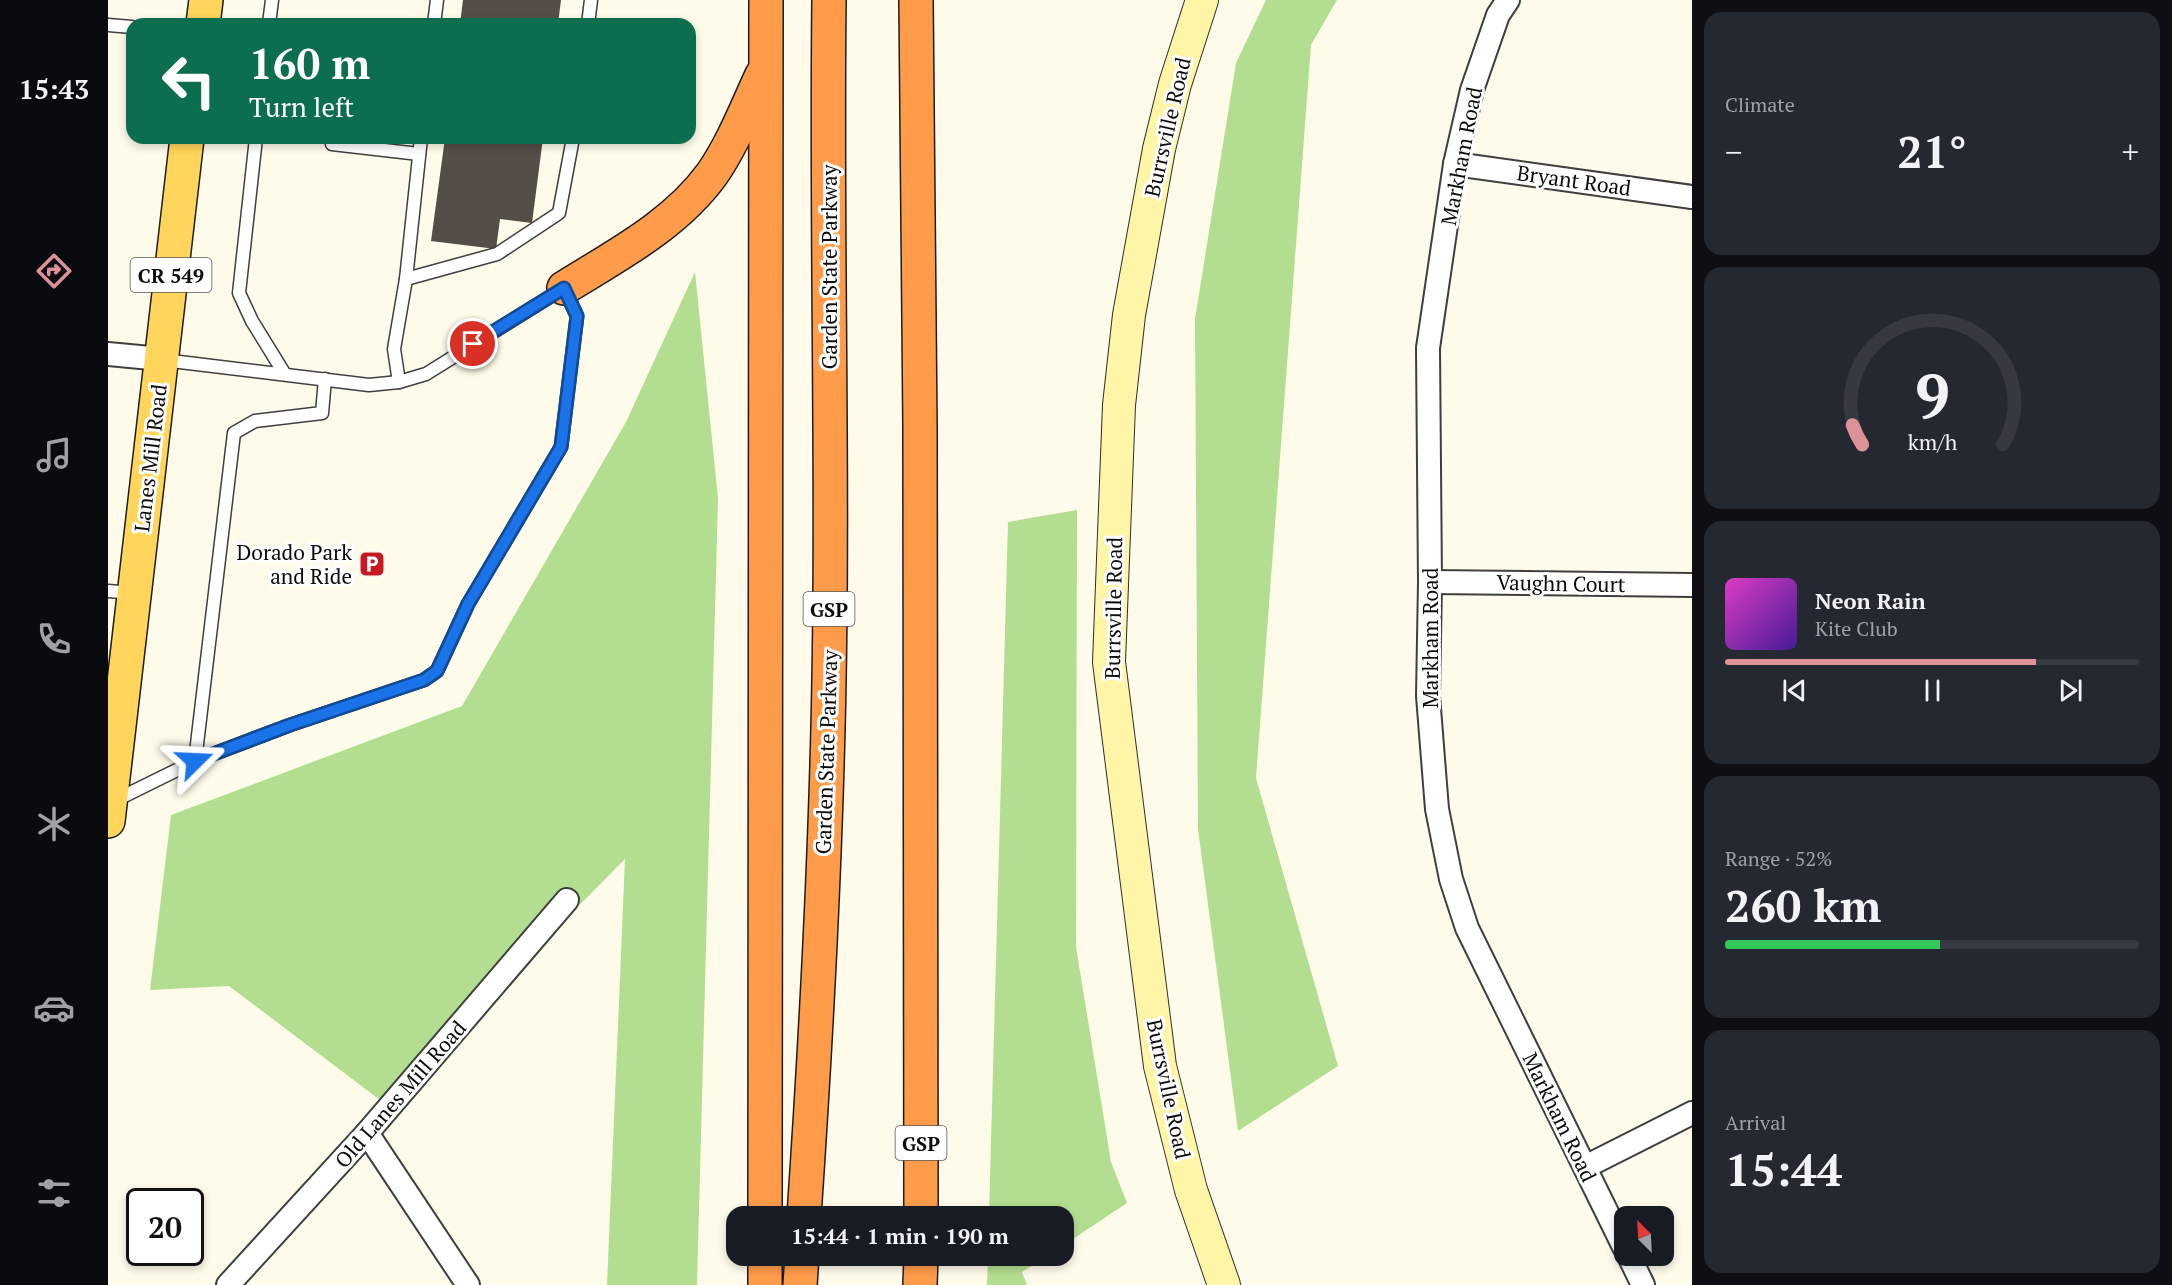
<!DOCTYPE html>
<html lang="en">
<head>
<meta charset="utf-8">
<style>
  body { margin:0; font-family:"PT Serif",serif; background:#242831; color:#f1f3f6; height:100vh; display:flex; flex-direction:column; font-size:22px; white-space:nowrap }
  * { box-sizing:border-box; margin:0 }
  p { font-size:20px; color:#9ea1a6 }
  .icon { flex:none; width:33px; height:33px; fill:none; stroke:currentColor; stroke-width:2; stroke-linecap:round; stroke-linejoin:round }
  .map { position:relative; flex:1; overflow:hidden }
  .details { display:flex; flex-direction:column; gap:12px; padding:12px; background:#0d0f14; width:480px }
  .details>* { flex:none }
  .banner { position:absolute; left:18px; top:18px; width:570px; height:126px; border-radius:18px; box-shadow:0 3px 9px #0003; background:#0b6e4f; color:#fff; overflow:hidden }
  .needle { width:39px; rotate:336deg }
  .tools { position:absolute; left:1506px; top:1206px; display:grid; gap:12px }
  .tools a { display:grid; place-items:center; width:60px; height:60px; border-radius:12px; background:#171b24; box-shadow:0 3px 9px #0003; font-size:30px }
  .speed { position:absolute; left:18px; top:1188px; display:flex; gap:12px; font-size:30px; font-weight:700; text-align:center }
  .speed>* { display:grid; place-content:center; width:78px; height:78px; border-radius:50%; background:#171b24; box-shadow:0 3px 9px #0003; line-height:1 }
  .speed .limit { border:3px solid #111; border-radius:9px; background:#fff; color:#111 }
  .pin { position:absolute; display:grid; place-items:center; width:51px; height:51px; color:#fff; margin:-26px; border:3px solid #fff; border-radius:50%; box-shadow:0 2px 6px #0007 }
  .me { position:absolute; width:66px; margin:-33px; rotate:69deg; stroke-linejoin:round; filter:drop-shadow(0 0 4px #0008) }
  .turn { display:flex; align-items:center; gap:21px; height:126px; padding:0 24px; font-size:27px }
  .turn .icon { width:78px; height:78px; stroke-width:2.5 }
  .turn b { display:block; font-size:42px; line-height:51px }
  .big { font-size:45px; font-weight:600; line-height:1.1 }
  .details .card { flex:1; display:flex; flex-direction:column; justify-content:center; gap:9px; min-width:0; padding:0 21px; border-radius:18px; background:#242831 }
  .details .dial { align-items:center; gap:0 }
  .dial svg { height:156px; overflow:visible; fill:none; stroke:#363941; stroke-width:7; stroke-linecap:round; text-anchor:middle }
  .dial text { fill:#f1f3f6; stroke:none }
  .song { display:flex; align-items:center; gap:18px }
  .cover { width:72px; height:72px; border-radius:9px; background:linear-gradient(135deg,hsl(310 70% 55%),hsl(260 70% 35%)) }
  .played { height:6px; border-radius:3px; background:linear-gradient(90deg,#dd9198 75%,#363941 75%) }
  .keys { display:flex; justify-content:space-around; direction:ltr }
  .heat { display:flex; justify-content:space-between; align-items:center; font-size:33px; direction:ltr }
  .charge { height:9px; border-radius:4px; background:linear-gradient(90deg,#34c759 52%,#363941 0) }
  .trip { position:absolute; left:618px; top:1206px; width:348px; height:60px; border-radius:18px; background:#171b24; box-shadow:0 3px 9px #0003; font-weight:600; line-height:60px; text-align:center }
  main { display:flex; flex:1; min-height:0 }
  .tab-bar { display:flex; flex-direction:column; width:108px; justify-content:space-around; align-items:center; background:#090b0e; color:#9ea1a6 }
  .tab-bar .icon { width:42px; height:42px }
  .tab-bar .active { color:#dd9198 }
  .tab-bar b { font-size:27px; color:#f1f3f6 }
  .map>svg:first-child { display:block }
</style>
</head>
<body>
<main>
<nav class="tab-bar">
<b>15:43</b>
<svg class="icon active" aria-label="directions" viewBox="0 0 24 24"><path d="M12 3l9 9-9 9-9-9zM9 14v-3h6M13 9l2 2-2 2"/></svg>
<svg class="icon" aria-label="music" viewBox="0 0 24 24"><path d="M9 18V5l10-2v13"/><circle cx="6" cy="18" r="3"/><circle cx="16" cy="16" r="3"/></svg>
<svg class="icon" aria-label="phone" viewBox="0 0 24 24"><path d="M5 4h4l2 5-3 2q2 4 5 5l2-3 5 2v4C11 20 4 13 5 4z"/></svg>
<svg class="icon" aria-label="climate" viewBox="0 0 24 24"><path d="M12 3v18M4 7l16 10M4 17L20 7"/></svg>
<svg class="icon" aria-label="car" viewBox="0 0 24 24"><path d="M5 17H2v-5l4-1 3-4h7l3 4 3 1v5h-3M9 17h6M6 11h13"/><circle cx="7" cy="17" r="2"/><circle cx="17" cy="17" r="2"/></svg>
<svg class="icon" aria-label="filters" viewBox="0 0 24 24"><path d="M4 7h16M4 17h16"/><circle cx="9" cy="7" r="2"/><circle cx="15" cy="17" r="2"/></svg>
</nav>
<div class="map">
<svg width="1584" height="1285" viewBox="0 0 1584 1285">
  <rect width="100%" height="100%" fill="#fffbeb"/>
  <!-- forest -->
  <g fill="#b3de90">
    <polygon points="1158,0 1229,0 1203,45 1148,778 1230,1066 1130,1131 1090,829 1087,319 1128,63"/>
    <polygon points="587,272 610,498 589,1285 499,1285 517,859 276,1103 121,986 42,990 63,815 354,706 518,422"/>
    <polygon points="969,510 968,947 1003,1162 1019,1203 956,1245 956,1216 881,1216 900,522"/>
    <polygon points="880,1256 939,1256 914,1272 919,1285 879,1285"/>
  </g>
  <!-- building -->
  <g fill="#554d47">
    <polygon points="355,0 453,0 450,24 352,24"/>
    <polygon points="337,138 435,138 424,223 392,219 388,249 323,241"/>
  </g>
  <g fill="none" stroke-linecap="round" stroke-linejoin="round">
    <!-- lane casing -->
    <g stroke="#3f3f3f" stroke-width="15">
      <g id="lane">
        <polyline points="161,24 164,0"/>
        <polyline points="326,24 329,0"/>
        <polyline points="480,24 483,0"/>
        <polyline points="0,25 24,27"/>
        <polyline points="148,138 131,293 144,321 176,373"/>
        <polyline points="224,144 311,154"/>
        <polyline points="298,279 389,254 451,213 465,138"/>
        <polyline points="291,382 286,349 298,279 313,138"/>
        <polyline points="0,591 25,593"/>
        <polyline points="87,761 126,433 147,421 214,413 217,379"/>
        <polyline points="6,801 87,761 182,725 316,680 329,671 360,604 453,447 469,316 456,288 318,374 291,382 261,385 55,360"/>
      </g>
    </g>
    <!-- street casing -->
    <g stroke="#3f3f3f" stroke-width="26">
      <g id="street">
        <polyline points="1400,0 1390,15 1364,90 1347,164 1320,348 1322,582 1320,696 1329,809 1343,879 1359,928 1516,1247"/>
        <polyline points="1347,164 1584,197"/>
        <polyline points="0,354 53,359"/>
        <polyline points="1322,582 1584,585"/>
        <polyline points="259,1133 360,1285"/>
        <polyline points="1477,1167 1584,1113"/>
        <polyline points="1521,1256 1535,1285"/>
        <polyline points="120,1285 259,1133 459,900"/>
      </g>
    </g>
    <!-- secondary casing -->
    <g stroke="#2e2e2e" stroke-width="34">
      <polyline id="secondary" points="1094,0 1067,84 1051,149 1021,315 1011,405 1001,662 1052,1066 1083,1190 1116,1285"/>
    </g>
    <!-- primary casing -->
    <g stroke="#1d1d1d" stroke-width="36">
      <g id="primary">
        <polyline points="95,24 98,0"/>
        <polyline points="0,821 79,138"/>
      </g>
    </g>
    <!-- highway casing -->
    <g stroke="#1d1d1d" stroke-width="36">
      <g id="highway">
        <polyline points="808,0 812,427 813,1216"/>
        <path d="M456 288C509 255 567 225 604 174 625 144 639 107 654 75"/>
        <polyline points="657,1216 658,0"/>
        <path d="M696 1216C707 1054 716 891 720 728 726 485 718 243 721 0"/>
        <polyline points="657,1285 657,1256"/>
        <polyline points="692,1285 694,1256"/>
        <polyline points="812,1285 813,1256"/>
      </g>
    </g>
    <!-- lane -->
    <use href="#lane" stroke="#fff" stroke-width="12"/>
    <!-- street -->
    <use href="#street" stroke="#fff" stroke-width="22"/>
    <!-- secondary -->
    <use href="#secondary" stroke="#fff5a6" stroke-width="32"/>
    <!-- primary -->
    <use href="#primary" stroke="#ffd65b" stroke-width="33"/>
    <!-- highway -->
    <use href="#highway" stroke="#ff9b49" stroke-width="33"/>
  </g>
  <g fill="none" stroke-linecap="round" stroke-linejoin="round">
    <!-- route casing -->
    <g stroke="#114b97" stroke-width="15">
      <polyline id="route" points="87,761 182,725 316,680 329,671 360,604 453,447 469,316 456,288 365,344"/>
    </g>
    <!-- route -->
    <use href="#route" stroke="#1a73e8" stroke-width="10"/>
  </g>
  <!-- icons -->
  <defs>
    <g id="parking-square" transform="scale(1.35)"><rect x="-9" y="-9" width="18" height="18" rx="4" fill="#c51a24" stroke="#fff"/><path d="M-3.5-5.5H1a3.5 3.5 0 0 1 0 7H-1V5.5H-3.5ZM-1-3.4V-.6H.8a1.4 1.4 0 0 0 0-2.8Z" fill="#fff"/></g>
  </defs>
  <g fill-rule="evenodd">
    <use href="#parking-square" x="264" y="564"/>
  </g>
  <g text-anchor="middle" dominant-baseline="central" stroke-width="6" stroke-linejoin="round" paint-order="stroke">
    <!-- shield labels -->
    <g fill="#fff" stroke="#555" stroke-width="1.5">
      <rect x="22.5" y="258" width="81" height="34" rx="4.5"/>
      <rect x="695.5" y="592" width="51" height="34" rx="4.5"/>
      <rect x="787.5" y="1126" width="51" height="34" rx="4.5"/>
    </g>
    <g font-size="20" font-weight="bold" fill="#0c0c0c">
      <text x="63" y="275">CR 549</text>
      <text x="721" y="609">GSP</text>
      <text x="813" y="1143">GSP</text>
    </g>
    <!-- street labels -->
    <g font-size="21" fill="#0c0c0c" stroke="#fff">
      <text transform="translate(1059 127) rotate(-77)">Burrsville Road</text>
      <text transform="translate(1353 156) rotate(-79)">Markham Road</text>
      <text transform="translate(1466 180) rotate(8)">Bryant Road</text>
      <text transform="translate(721 267) rotate(-90)">Garden State Parkway</text>
      <text transform="translate(42 458) rotate(-83)">Lanes Mill Road</text>
      <text transform="translate(1453 583) rotate(1)">Vaughn Court</text>
      <text transform="translate(1005 608) rotate(-89)">Burrsville Road</text>
      <text transform="translate(1322 638) rotate(-90)">Markham Road</text>
      <text transform="translate(718 752) rotate(-88)">Garden State Parkway</text>
      <text transform="translate(1061 1089) rotate(78)">Burrsville Road</text>
      <text transform="translate(292 1094) rotate(-49)">Old Lanes Mill Road</text>
      <text transform="translate(1452 1117) rotate(64)">Markham Road</text>
    </g>
    <!-- poi labels -->
    <g font-size="21" fill="#0c0c0c" stroke="#fff" text-anchor="end">
      <text x="244" y="552">Dorado Park<tspan x="244" dy="24">and Ride</tspan></text>
    </g>
  </g>
</svg>
<div class="tools">
<a><svg class="needle" viewBox="-14 -14 28 28"><path d="M0-13l5 13h-10z" fill="#e53935"/><path d="M0 13l5-13h-10z" fill="#9ea1a6"/></svg></a>
</div>
<div class="speed"><div class="limit">20</div></div>
<div class="pin" style="left:365px;top:344px;background:#d93025"><svg class="icon" aria-label="arrive" viewBox="0 0 24 24"><path d="M6 21V4h12l-3 4 3 4H6"/></svg></div>
<svg class="me" style="left:87px;top:761px" viewBox="-20 -20 40 40"><path d="M0-17L14 15 0 8-14 15z" fill="#1a73e8" stroke="#fff" stroke-width="4"/></svg>
<div class="trip">15:44 · 1 min · 190 m</div>
<div class="banner">
<div class="turn"><svg class="icon" aria-label="left" viewBox="0 0 24 24"><path d="M17 20v-9H6M10 6l-5 5 5 5"/></svg><div><b>160 m</b>Turn left</div></div>
</div>
</div>
<section class="details">
<div class="card"><p>Climate</p>
<div class="heat"><a>−</a><b class="big">21°</b><a>+</a></div>
</div>
<div class="card dial"><svg viewBox="0 0 100 80">
<path d="M14 69A42 42 0 1 1 86 69"/>
<path d="M14 69A42 42 0 0 1 9 59" stroke="#dd9198"/>
<text x="50" y="56" font-size="32" font-weight="700">9</text>
<text x="50" y="72" font-size="11">km/h</text>
</svg></div>
<div class="card">
<div class="song"><i class="cover"></i><div><b>Neon Rain</b><p>Kite Club</p></div></div>
<div class="played"></div>
<div class="keys"><svg class="icon" aria-label="previous" viewBox="0 0 24 24"><path d="M18 5L8 12l10 7zM5 5v14"/></svg><svg class="icon" aria-label="pause" viewBox="0 0 24 24"><path d="M8 5v14M16 5v14"/></svg><svg class="icon" aria-label="next" viewBox="0 0 24 24"><path d="M6 5l10 7-10 7zM19 5v14"/></svg></div>
</div>
<div class="card"><p>Range · 52%</p><b class="big">260 km</b><div class="charge"></div></div>
<div class="card"><p>Arrival</p><b class="big">15:44</b></div>
</section>
</main>
</body>
</html>
